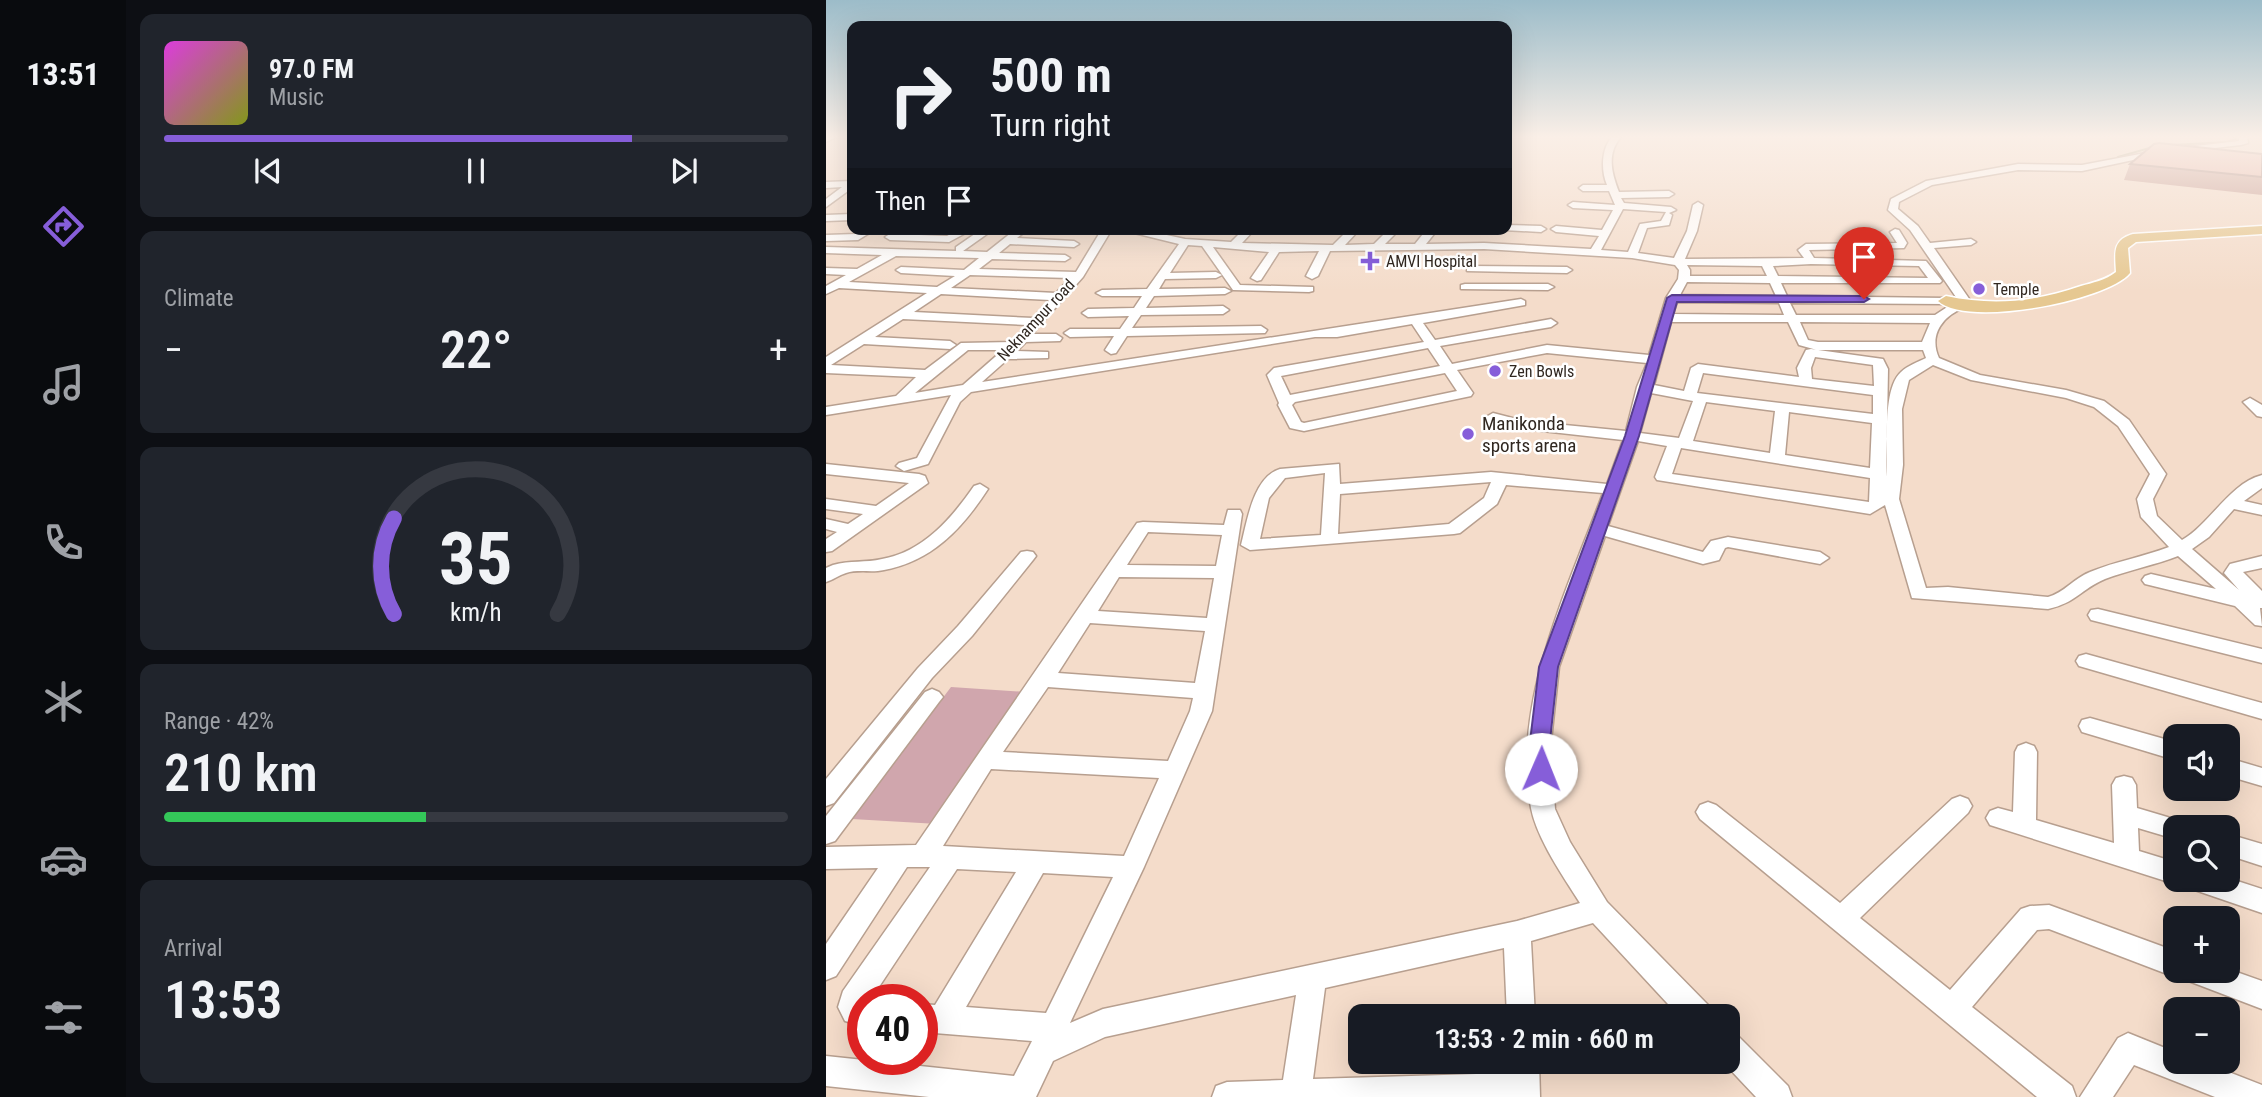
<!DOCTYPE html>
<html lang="en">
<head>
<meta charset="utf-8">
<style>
  body { margin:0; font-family:"Roboto Condensed",sans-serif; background:#20242c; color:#f1f3f6; height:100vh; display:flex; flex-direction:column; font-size:26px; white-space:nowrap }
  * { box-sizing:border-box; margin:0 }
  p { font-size:23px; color:#9ea1a6 }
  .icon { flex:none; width:38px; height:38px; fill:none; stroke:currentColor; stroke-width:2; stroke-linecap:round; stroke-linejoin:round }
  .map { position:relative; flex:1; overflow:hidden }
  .drawer { display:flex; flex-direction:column; gap:14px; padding:14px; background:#0d0f14; width:700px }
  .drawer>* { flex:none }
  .hud { position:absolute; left:21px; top:21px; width:665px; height:214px; border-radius:14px; box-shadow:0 7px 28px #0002; background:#171b24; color:#f1f3f6; overflow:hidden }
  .fabs { position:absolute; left:1337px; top:724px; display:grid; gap:14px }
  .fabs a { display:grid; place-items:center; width:77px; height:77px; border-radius:14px; background:#171b24; box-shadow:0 7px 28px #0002; font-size:35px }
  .speed { position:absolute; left:21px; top:984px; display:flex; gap:14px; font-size:35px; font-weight:700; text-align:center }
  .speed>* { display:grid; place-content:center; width:91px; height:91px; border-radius:50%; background:#171b24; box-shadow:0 7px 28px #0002; line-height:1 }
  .speed .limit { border:10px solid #d22; background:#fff; color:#111 }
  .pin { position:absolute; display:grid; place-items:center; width:60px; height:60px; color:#fff; margin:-72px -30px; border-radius:50% 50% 50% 0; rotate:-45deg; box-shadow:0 0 7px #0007 }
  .pin .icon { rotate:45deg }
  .me { position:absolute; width:77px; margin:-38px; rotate:1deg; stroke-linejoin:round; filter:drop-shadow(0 0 5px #0008) }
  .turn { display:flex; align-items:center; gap:24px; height:147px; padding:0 28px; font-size:32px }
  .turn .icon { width:91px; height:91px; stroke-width:2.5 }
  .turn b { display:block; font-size:49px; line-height:60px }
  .then { display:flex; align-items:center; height:66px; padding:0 28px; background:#0003; gap:14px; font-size:26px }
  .big { font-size:52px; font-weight:600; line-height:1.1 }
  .drawer .widget { flex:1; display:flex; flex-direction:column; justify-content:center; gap:10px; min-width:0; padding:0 24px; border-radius:14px; background:#20242c }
  .drawer .dial { align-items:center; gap:0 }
  .dial svg { height:182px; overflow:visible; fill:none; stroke:#363941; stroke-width:7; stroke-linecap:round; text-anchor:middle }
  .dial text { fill:#f1f3f6; stroke:none }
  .song { display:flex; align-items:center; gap:21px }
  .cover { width:84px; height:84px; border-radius:10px; background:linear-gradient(135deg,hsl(300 70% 55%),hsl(70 70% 35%)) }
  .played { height:7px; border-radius:4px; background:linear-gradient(90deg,#865ed9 75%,#363941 75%) }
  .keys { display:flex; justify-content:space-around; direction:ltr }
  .heat { display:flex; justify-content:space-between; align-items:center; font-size:38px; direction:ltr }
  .charge { height:10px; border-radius:5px; background:linear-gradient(90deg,#34c759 42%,#363941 0) }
  .trip { position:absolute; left:522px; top:1004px; width:392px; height:70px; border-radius:14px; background:#171b24; box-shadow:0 7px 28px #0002; font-weight:600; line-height:70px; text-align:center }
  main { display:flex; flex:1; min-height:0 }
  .menu { display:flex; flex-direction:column; width:126px; justify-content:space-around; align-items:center; background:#090b0e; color:#9ea1a6 }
  .menu .icon { width:49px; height:49px }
  .menu .selected { color:#865ed9 }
  .menu b { font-size:32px; color:#f1f3f6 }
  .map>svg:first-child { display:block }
</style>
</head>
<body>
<main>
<nav class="menu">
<b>13:51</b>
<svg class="icon selected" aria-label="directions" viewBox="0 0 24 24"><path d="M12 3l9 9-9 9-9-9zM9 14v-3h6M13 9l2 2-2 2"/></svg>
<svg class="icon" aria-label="music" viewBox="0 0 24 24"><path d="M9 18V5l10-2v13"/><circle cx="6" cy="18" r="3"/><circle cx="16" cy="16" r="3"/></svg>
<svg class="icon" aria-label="phone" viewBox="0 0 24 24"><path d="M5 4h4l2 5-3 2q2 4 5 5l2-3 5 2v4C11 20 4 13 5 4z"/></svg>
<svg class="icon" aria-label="climate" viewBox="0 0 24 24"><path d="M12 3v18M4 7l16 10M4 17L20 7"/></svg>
<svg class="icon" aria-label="car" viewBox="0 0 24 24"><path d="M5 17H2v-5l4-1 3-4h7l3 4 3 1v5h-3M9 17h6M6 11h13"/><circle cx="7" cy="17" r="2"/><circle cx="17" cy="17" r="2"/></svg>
<svg class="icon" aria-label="filters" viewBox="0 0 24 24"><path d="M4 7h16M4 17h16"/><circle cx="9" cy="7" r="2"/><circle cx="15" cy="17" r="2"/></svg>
</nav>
<section class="drawer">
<div class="widget">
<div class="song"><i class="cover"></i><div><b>97.0 FM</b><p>Music</p></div></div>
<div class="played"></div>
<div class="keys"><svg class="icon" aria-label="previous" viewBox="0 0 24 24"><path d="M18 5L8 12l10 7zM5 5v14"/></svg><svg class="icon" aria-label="pause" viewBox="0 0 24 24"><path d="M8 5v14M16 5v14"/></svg><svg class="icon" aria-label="next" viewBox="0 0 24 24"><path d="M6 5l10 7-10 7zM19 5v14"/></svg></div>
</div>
<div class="widget"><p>Climate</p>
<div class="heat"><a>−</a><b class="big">22°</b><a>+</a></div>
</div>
<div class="widget dial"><svg viewBox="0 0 100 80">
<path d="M14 69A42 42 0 1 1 86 69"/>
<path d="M14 69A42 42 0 0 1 14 27" stroke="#865ed9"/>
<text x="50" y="56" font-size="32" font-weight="700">35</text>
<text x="50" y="72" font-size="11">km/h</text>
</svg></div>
<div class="widget"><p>Range · 42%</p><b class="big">210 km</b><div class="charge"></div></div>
<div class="widget"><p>Arrival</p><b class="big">13:53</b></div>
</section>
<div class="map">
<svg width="1436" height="1097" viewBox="0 0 1436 1097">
  <rect width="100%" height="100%" fill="#f4dcca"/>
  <!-- green -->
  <polygon fill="#d0a6ad" points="125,687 200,692 112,824 26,819"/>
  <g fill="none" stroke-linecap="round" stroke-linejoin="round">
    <!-- stream -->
    <g stroke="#9c9875" stroke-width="2">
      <polyline points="1345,145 1401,142 1410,139 1408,137"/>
      <polyline points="1292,157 1327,147"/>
    </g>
    <!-- minor casing -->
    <g stroke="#b79f8f" stroke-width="3">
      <g id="minor">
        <polygon points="0,137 10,137 0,142"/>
        <path d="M786 137H795C780 154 786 174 793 192L843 191 848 194 843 197 795 198 798 203 845 207 850 210 843 213 846 215 843 225 821 228 812 253 848 258 861 231 867 205 872 202 877 205 871 231 859 259 978 258 972 250 980 244 1071 243 1064 232 1069 229 1073 230 1081 243 1078 248 983 250 988 258 1100 261 1116 281 1114 283H955L961 296 1120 298 1126 301 1120 304 964 303 970 315H1109L1132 300 1084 230 1062 210 1065 199 1100 181 1192 164 1256 165 1335 150 1413 141V137H1421L1422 143 1415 145 1335 154 1256 171 1192 170 1106 185 1073 202 1072 209 1092 226 1104 243 1145 239 1150 242 1145 245 1108 248 1144 300 1141 307C1118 314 1102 334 1113 358L1154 375 1240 390 1278 401 1303 420 1340 474 1327 499 1331 516 1356 540C1384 524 1404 483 1436 475V488L1418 501 1436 505V515L1408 509 1383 537 1366 549 1413 590 1398 573 1404 564 1436 556V568L1417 572 1436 591V608H1434L1436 626 1429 625 1409 606 1319 584 1316 580 1319 576 1325 574 1390 589 1352 556C1329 565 1303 570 1279 579 1255 589 1250 603 1222 609L1086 598 1059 505 1044 514 831 480 829 477 841 446 812 441 782 526 877 552 885 541 902 537 994 552 1003 558 994 564 902 547 899 548 893 560 877 564 779 536 733 667 724 750 729 809 744 842 781 902 884 1007 888 1017H854L767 923 705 941 709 1017H681L678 948 499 988 487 1079 683 1073V1062H713L714 1097H386L390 1086 401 1082 457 1080 470 995 279 1037 227 1061 210 1097H103L0 1086V1056L188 1076 206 1041 96 1032V1004L109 1005 190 872 131 869 45 999H37V1026L19 1021 12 1007 17 991 104 867H81L10 976 0 980V944L52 868 0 869V847L90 845 311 523 317 522 398 525 402 510H414L416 514 386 711 318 867 244 1023 277 1009 691 921 754 903C737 876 711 839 705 808 685 704 742 588 777 493L680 485 671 504 634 533 628 534 424 550 415 545C421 522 427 477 454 469L513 464 514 484 665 472 781 484 797 440 697 429 662 420 660 417 667 413 698 421 800 431 811 387 821 363 721 353 631 370 647 393 645 396 478 431 464 428 452 405 453 403 441 375 448 368 598 342 586 324 511 337H489L145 392 134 402 102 464 78 471 70 466 73 463 91 458 125 395 0 415V407L70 396 90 377 0 373V357L101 293 13 288 0 294V286L20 275 0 274V268L31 269 56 255 0 253V247L130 251V247L156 229H168L137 251 161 252 190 229H202L191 238 248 241 253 244 248 247 184 244 173 253 239 255 244 258 239 261 166 259 153 269 250 272 276 229H286L257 277 206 334H230L236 338 234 341 200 342 191 351 222 352V358L182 359 156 382 695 299 699 301V305L597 323 609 340 725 319 731 323 725 327 614 346 626 364 721 345 823 355 840 298 852 279 853 270 849 265 806 258 658 249 504 251 492 276 486 279 480 276 493 251 453 252 435 280 431 281 425 278 443 252 387 247 414 285 487 287V291L483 292 407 290 376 246 362 245 344 273 390 272 396 275 390 278 339 279 333 289 399 288 405 291 399 294 328 296 320 308 397 306 403 310 397 314 315 315 306 328 435 326 441 330 439 333 301 336 290 353 285 354 279 350 288 336 244 337 238 333 244 329H294L303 316 262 317 256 313 262 309 308 308 316 296H276L270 293 276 290 321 289 353 244 292 229H313L359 239 405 242 418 229H429L416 243 507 245 523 229H534L519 245 548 244 563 229H574L559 244H589L601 229H612L600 244 658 243 765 249 773 236 730 232 725 229 730 226 776 230 787 210 747 208 742 205 747 202 789 205 783 191H757L753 188 757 185H781C775 171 775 149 786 137ZM797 209 840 212 835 221 814 224 802 252 775 250ZM70 256 153 258 138 270 75 267 70 270 75 273 129 276 111 287 23 282ZM985 264 1093 266 1102 278 952 276 947 266ZM861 265 936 266 941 276H864V270ZM144 275 244 278 230 293 125 288ZM861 282 944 283 950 296 854 295ZM115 294 224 300 207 318 88 312ZM851 302 953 303 958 315 847 314ZM77 319 201 325 186 342 135 343 99 370 5 365 38 344 124 349 130 345 124 341 49 337ZM845 322H962L973 345 991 350H1097L1100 358C1092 362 1081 366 1075 372 1055 390 1063 451 1060 477L1062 369 1057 359 985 349 980 350 971 368 973 377 872 364 865 368 858 391 828 385ZM974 322 1104 323 1096 342H992L982 340ZM602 348 614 366 464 395 455 376ZM142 350H177L137 385 89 393ZM989 357 1047 365 1048 386 986 379 985 368ZM1107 365 1145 380 1240 398 1268 407 1292 426 1324 474 1311 499 1315 517 1343 547C1317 557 1290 561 1264 572 1248 578 1238 593 1222 597L1122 587 1100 588 1073 499 1077 465 1076 409 1083 380ZM619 373 631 391 478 423 475 422 466 405 469 402ZM877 373 1047 395V414L871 393ZM825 393 867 401 853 438 814 433ZM880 402 949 411 944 453 867 441ZM963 412 1046 423 1044 468 959 455ZM855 448 1044 478 1043 502 846 474ZM499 473 495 535 434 539 443 498 459 478ZM665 482 658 498 623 524 512 534 514 494ZM322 532 396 535 390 566 301 565ZM293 577 388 578 381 618 272 611ZM264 623 379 631 369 683 232 673ZM222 687 367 698 364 711 342 761 177 752ZM165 769 333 778 298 856 117 846ZM217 873 287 877 220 1013 140 1007Z"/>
        <polygon points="26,181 26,188 0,207 0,199 16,187 0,188 0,182"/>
        <polygon points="26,214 26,220 0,221 0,215"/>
        <polygon points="681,225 715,226 720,229 715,232 677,230 681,229"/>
        <polygon points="38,229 50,229 32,240 0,241 0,235 30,234"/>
        <polygon points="134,229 147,229 123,242 64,240 59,237 64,234 121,236"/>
        <polygon points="645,266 741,267 746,270 741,273 641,271 641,267"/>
        <polygon points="639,284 722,284 728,287 722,290 635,289 635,285"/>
        <polygon points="1424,398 1436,405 1436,417 1431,416 1417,402"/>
        <polygon points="0,464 93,474 99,476 102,483 6,551 0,552 0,539 11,532 0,529 0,519 22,524 37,514 0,509 0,499 50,506 83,483 0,474"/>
        <path d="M154 484 162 489C136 529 106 561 58 570 46 573 32 569 20 573 13 575 7 580 0 582V568L7 565C24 560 40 563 56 559 97 552 126 518 148 486Z"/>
        <polygon points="201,551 207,552 210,556 207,560 146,636 106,678 8,803 0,806 0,779 92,668 132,626 195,552"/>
        <polygon points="1272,609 1436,649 1436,663 1265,620 1262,615 1265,610"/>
        <polygon points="1260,654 1436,703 1436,719 1253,666 1250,661 1253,656"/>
        <polygon points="106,689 113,692 117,697 113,702 9,841 0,844 0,816 99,692"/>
        <polygon points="1264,718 1349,742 1349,760 1256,732 1253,726 1256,720"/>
        <polygon points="1200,743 1208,746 1211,752 1210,820 1288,843 1286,785 1290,778 1298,776 1306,778 1310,785 1311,808 1358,822 1360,828 1349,828 1349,839 1312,828 1313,851 1349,862 1349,880 1358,881 1349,884 1164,825 1160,818 1164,811 1172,808 1187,812 1189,752 1192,746"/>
        <polygon points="1402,758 1436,768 1436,786 1402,776"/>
        <polygon points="1134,796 1142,799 1146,806 1142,813 1034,918 1124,990 1195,909 1204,906 1223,905 1349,951 1349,971 1402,971 1402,969 1436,981 1436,1009 1360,980 1357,974 1349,977 1223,929 1211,930 1146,1007 1246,1086 1250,1097 1211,1097 874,819 870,812 874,805 882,802 890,805 1014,903 1126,799"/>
        <polygon points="1402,834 1436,844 1436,866 1402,855"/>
        <polygon points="1402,878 1436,889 1436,913 1363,888 1359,880"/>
        <polygon points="901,1030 911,1035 962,1086 966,1097 930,1097 897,1062 901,1062"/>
        <polygon points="1302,1033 1349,1052 1349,1062 1377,1062 1436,1085 1436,1097 1389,1097 1308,1065 1287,1097 1254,1097 1292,1038"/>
      </g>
    </g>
    <!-- major casing -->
    <g stroke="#fff" stroke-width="3">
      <path id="major" d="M1436 226V234L1310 242 1302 248 1304 273C1281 301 1140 328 1112 301L1120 296C1167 306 1209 302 1255 286 1266 283 1280 280 1290 272 1289 253 1286 240 1307 234Z"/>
    </g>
    <!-- minor -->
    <use href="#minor" fill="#fff" fill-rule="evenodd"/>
    <!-- major -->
    <use href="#major" fill="#e6c891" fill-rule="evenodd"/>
  </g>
  <!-- wall -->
  <polygon fill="#c69b91" points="1436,154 1436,195 1298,180 1304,164"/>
  <!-- building -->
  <polygon fill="#e6b4a9" stroke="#a17e76" stroke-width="2" points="1333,143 1436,154 1436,177 1304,164 1328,144"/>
  <!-- sky -->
  <linearGradient id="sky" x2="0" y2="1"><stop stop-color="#9cbcc9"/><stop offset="0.47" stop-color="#faefe7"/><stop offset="1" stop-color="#faefe7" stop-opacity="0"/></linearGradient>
  <rect width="1436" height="291" fill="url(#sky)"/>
  <!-- route -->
  <polygon fill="#865ed9" stroke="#573d8d" stroke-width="2" points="846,295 1038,296 1043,299 1038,302 851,302 813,436 732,667 723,750 725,769 722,775 715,778 707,775 703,750 713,667 799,436 841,298"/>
  <!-- markers -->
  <g fill="#865ed9" stroke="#fff" stroke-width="2.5">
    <path d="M540.5 250.5h7v7h7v7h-7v7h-7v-7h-7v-7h7z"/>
    <circle cx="1153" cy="289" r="7"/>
    <circle cx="669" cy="371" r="7"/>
    <circle cx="642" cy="434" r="7"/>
  </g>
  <g text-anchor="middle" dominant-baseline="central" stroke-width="5" stroke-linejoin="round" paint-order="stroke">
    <!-- far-poi labels -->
    <g font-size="16" fill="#302720" stroke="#fff" text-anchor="start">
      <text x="560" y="261">AMVI Hospital</text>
      <text x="1167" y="289">Temple</text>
      <text x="683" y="371">Zen Bowls</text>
    </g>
    <!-- far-street labels -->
    <g font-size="16" fill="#302720" stroke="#fff">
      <text transform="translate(210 320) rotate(-47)">Neknampur road</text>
    </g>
    <!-- poi labels -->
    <g font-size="19" fill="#302720" stroke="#fff" text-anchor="start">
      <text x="656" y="423">Manikonda<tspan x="656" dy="22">sports arena</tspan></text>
    </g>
  </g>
</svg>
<div class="fabs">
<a><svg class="icon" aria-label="sound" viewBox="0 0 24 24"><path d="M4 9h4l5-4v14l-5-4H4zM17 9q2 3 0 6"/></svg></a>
<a><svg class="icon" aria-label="search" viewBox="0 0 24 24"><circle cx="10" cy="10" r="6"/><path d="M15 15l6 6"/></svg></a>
<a>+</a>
<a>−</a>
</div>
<div class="speed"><div class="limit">40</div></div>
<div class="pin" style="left:1038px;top:299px;background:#d93025"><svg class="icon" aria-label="arrive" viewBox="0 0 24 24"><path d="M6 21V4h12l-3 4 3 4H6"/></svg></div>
<svg class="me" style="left:715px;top:769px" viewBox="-20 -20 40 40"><circle r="19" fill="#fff"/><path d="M0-13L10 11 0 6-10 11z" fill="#865ed9"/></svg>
<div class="trip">13:53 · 2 min · 660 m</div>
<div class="hud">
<div class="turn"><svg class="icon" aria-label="right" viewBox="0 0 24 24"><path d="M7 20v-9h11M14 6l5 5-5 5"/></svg><div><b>500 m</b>Turn right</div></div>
<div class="then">Then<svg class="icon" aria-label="arrive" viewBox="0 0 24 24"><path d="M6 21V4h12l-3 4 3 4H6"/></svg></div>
</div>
</div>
</main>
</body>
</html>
